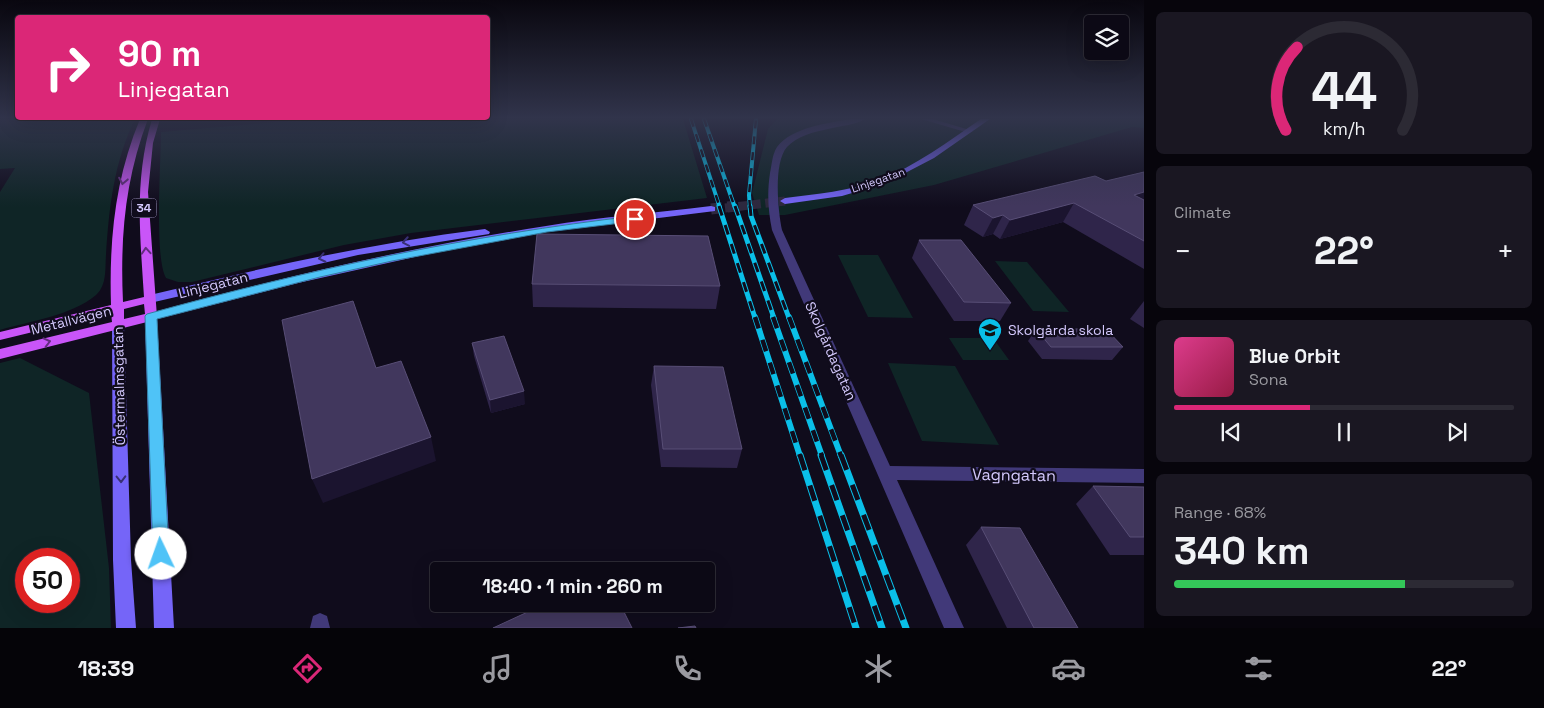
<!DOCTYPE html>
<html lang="en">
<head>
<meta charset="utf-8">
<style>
  body { margin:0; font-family:"Space Grotesk",sans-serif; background:#1a1722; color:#f1f3f6; height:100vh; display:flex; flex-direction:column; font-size:19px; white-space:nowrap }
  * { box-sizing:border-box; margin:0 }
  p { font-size:16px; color:#9a9aa0 }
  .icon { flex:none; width:28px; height:28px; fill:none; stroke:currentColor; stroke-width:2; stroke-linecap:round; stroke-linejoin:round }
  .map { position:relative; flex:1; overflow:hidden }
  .side { display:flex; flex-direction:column; gap:12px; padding:12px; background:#07050c; width:400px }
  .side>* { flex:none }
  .banner { position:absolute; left:15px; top:15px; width:475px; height:105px; border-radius:5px; box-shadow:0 5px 20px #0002,0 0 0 1px #2c2a34; background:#db2777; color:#fff; overflow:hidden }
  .tools { position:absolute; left:1084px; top:15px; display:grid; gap:10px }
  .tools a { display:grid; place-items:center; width:45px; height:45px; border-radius:5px; background:#0c0915; box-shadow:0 5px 20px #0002,0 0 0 1px #2c2a34; font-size:25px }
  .speed { position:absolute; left:15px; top:548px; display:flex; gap:10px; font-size:25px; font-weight:700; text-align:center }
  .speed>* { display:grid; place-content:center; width:65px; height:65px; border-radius:50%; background:#0c0915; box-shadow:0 5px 20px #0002,0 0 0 1px #2c2a34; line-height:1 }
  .speed .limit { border:8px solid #d22; background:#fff; color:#111 }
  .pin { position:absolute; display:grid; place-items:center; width:42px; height:42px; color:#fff; margin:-21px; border:2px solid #fff; border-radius:50%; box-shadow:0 1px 5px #0007 }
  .me { position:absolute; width:55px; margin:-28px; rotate:357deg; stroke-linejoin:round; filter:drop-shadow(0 0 4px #0008) }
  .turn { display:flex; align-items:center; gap:18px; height:105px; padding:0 20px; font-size:22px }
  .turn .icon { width:65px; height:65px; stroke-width:2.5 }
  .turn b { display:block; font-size:35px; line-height:42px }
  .big { font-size:38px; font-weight:700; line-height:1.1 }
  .side .tile { flex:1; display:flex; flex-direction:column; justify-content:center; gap:8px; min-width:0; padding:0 18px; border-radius:8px; background:#1a1722 }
  .side .dial { align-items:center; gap:0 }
  .dial svg { height:130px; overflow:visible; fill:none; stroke:#2c2a34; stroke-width:7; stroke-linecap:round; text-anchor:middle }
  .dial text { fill:#f1f3f6; stroke:none }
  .song { display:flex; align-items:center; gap:15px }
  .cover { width:60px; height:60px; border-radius:8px; background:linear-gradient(135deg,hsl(330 70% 55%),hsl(340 70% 35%)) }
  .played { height:5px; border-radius:2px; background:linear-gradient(90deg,#db2777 40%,#2c2a34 40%) }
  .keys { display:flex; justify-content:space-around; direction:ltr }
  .heat { display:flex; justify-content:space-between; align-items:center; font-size:28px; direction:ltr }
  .charge { height:8px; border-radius:4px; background:linear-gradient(90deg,#34c759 68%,#2c2a34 0) }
  .trip { position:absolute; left:430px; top:562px; width:285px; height:50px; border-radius:5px; background:#0c0915; box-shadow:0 5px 20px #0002,0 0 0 1px #2c2a34; font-weight:700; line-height:50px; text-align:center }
  .menu { display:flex; height:80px; justify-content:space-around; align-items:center; background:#050408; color:#9a9aa0 }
  .menu .icon { width:35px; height:35px }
  .menu .selected { color:#db2777 }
  .menu b { font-size:22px; color:#f1f3f6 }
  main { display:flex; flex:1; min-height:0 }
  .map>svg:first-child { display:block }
</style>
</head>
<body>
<main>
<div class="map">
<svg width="1144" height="628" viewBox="0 0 1144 628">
  <rect width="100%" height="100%" fill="#100c1c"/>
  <!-- green -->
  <g fill="#0f2526" fill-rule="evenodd">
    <path d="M0 119H135C114 162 109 208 106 255 105 269 107 285 96 295 71 316 30 321 0 330V192L15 168 0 169Z"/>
    <path d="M310 119H683L707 198 411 233 344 245 192 282H178L166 278C154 257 161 162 161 132Z"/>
    <polygon points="777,119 1144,119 1144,128 1132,127 934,185 785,215 759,215 752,193 768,129"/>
    <polygon points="838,255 878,255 913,318 868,317"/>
    <polygon points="995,261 1027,262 1069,312 1033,311"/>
    <polygon points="949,338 993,338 1009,360 963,360"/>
    <path d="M20 358 89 393 109 568 111 628H0V363ZM26 559H69V601H26Z"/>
    <polygon points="888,363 955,366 999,445 922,441"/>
  </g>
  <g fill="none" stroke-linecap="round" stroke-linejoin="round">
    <!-- secondary-tunnel-far1 -->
    <polyline stroke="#2d283e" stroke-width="9" stroke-dasharray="9 4.5" stroke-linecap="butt" points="725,208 785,201"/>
    <!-- secondary-tunnel -->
    <polyline stroke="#2d283e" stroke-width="11" stroke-dasharray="11 5.5" stroke-linecap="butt" points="711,209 736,206"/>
    <!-- street -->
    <g fill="#413979" fill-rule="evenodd">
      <path d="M851 119H865C856 125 839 126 828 129 814 132 797 136 787 147 773 163 778 211 782 230L890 466 1144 469V483L897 480 964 628H944L772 230C768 210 767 193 770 173 772 164 772 155 777 147 792 127 829 123 851 119Z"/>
      <polygon points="921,119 933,119 973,131 969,133"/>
      <polygon points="320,613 327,616 330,628 310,628 313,616"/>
    </g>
    <!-- secondary -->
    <g fill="#7565f8" fill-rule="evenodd">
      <path d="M981 119H990L934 158 886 183 842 196 785 204 780 201 785 198C817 194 849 191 879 180 916 166 949 141 981 119Z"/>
      <path d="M711 206 715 207V211L546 232 446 250 298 283 157 319 174 628H154L145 317 147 314C278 278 411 247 546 226 600 217 656 213 711 206Z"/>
      <path d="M485 229 490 232 489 234 358 255 150 303 144 299 150 295C261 268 372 243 485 229Z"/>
      <polygon points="118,321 124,325 131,560 136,628 116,628 113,560 112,325"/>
    </g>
    <!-- primary -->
    <path fill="#c955f8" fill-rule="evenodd" d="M140 119H148C125 179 120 238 123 302L144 297C140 234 134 180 152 119H160L153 143 148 192 157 317 151 321 0 359V349L112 322 111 313 0 340V332L111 305C109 240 115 179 140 119ZM144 304 145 314 124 319V309Z"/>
    <!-- rail-far3 casing -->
    <g stroke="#0abfe8" stroke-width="4">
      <g id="rail-far3">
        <polyline points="691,119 720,208"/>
        <polyline points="704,119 735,208"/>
        <polyline points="750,208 749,195 756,119"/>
      </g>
    </g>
    <!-- rail-far2 casing -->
    <g stroke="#0abfe8" stroke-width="5">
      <g id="rail-far2">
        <polyline points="719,206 755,318"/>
        <polyline points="735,206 774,318"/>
        <polyline points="750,206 751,216 789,318"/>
      </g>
    </g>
    <!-- rail-far1 casing -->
    <g stroke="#0abfe8" stroke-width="6">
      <g id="rail-far1">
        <polyline points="755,317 800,456"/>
        <polyline points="773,317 822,456"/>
        <polyline points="789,317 841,456"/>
      </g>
    </g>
    <!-- rail casing -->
    <g stroke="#0abfe8" stroke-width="7">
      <g id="rail">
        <polyline points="800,455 856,628"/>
        <polyline points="821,455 882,628"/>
        <polyline points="841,455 906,628"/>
      </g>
    </g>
    <!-- rail-far3 -->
    <use href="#rail-far3" stroke="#100c1c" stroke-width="2.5" stroke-dasharray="8" stroke-linecap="butt"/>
    <!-- rail-far2 -->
    <use href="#rail-far2" stroke="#100c1c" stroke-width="3" stroke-dasharray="10" stroke-linecap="butt"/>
    <!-- rail-far1 -->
    <use href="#rail-far1" stroke="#100c1c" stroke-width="4.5" stroke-dasharray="12" stroke-linecap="butt"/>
    <!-- rail -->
    <use href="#rail" stroke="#100c1c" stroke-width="5" stroke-dasharray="16" stroke-linecap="butt"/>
  </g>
  <!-- wall -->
  <g fill="#2f254a">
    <polygon points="1144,172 1144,269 1063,222 1000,239 993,234 983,237 964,225 973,205 1106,181"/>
    <polygon points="919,240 1011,303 1000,321 954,321 912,258"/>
    <polygon points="532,284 720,286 716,309 533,307"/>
    <polygon points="1144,301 1144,328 1130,319"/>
    <polygon points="1036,329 1123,347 1112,360 1042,359 1028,341"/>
    <polygon points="472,343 525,404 491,413 474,356"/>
    <polygon points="654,366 742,449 737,468 661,467 651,385"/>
    <polygon points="1093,486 1144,487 1144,555 1110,555 1076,504"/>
    <polygon points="981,527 1078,628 1007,628 966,545"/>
  </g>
  <!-- shaded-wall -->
  <g fill="#1b142f">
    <polygon points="1144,192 1144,208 1134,195"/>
    <polygon points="1074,203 1063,222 1000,239 1010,220"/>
    <polygon points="1003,215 993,234 983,237 993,218"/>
    <polygon points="524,391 525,404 491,413 490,400"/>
    <polygon points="431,437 436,461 323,503 312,479"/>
  </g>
  <!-- building -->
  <g fill="#41375d" stroke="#584e76">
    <polygon points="1144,172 1144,192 1134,195 1144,200 1144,241 1074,203 1010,220 1003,215 993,218 973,205 1095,176 1106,181"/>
    <polygon points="537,234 708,236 720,286 532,284"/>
    <polygon points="919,240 961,240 1011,303 964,302"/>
    <polygon points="353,301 376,368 401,361 431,437 312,479 282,320"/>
    <polygon points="1036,329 1106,329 1123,347 1051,347"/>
    <polygon points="504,336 524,391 490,400 472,343"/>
    <polygon points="654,366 723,367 742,449 663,449"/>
    <polygon points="1093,486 1144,487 1144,537 1130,537"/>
    <polygon points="981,527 1020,528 1078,628 1034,628"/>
    <polygon points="545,604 620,604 632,628 493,628"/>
    <polygon points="695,626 696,628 678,628"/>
  </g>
  <!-- one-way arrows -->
  <defs><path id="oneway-chevron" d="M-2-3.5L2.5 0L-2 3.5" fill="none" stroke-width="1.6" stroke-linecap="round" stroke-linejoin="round" transform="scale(1.25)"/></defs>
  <g stroke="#632d7f">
    <use href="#oneway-chevron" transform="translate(123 181) rotate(101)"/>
    <use href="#oneway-chevron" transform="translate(146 251) rotate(-94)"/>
    <use href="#oneway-chevron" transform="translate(47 342) rotate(-14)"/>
  </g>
  <g stroke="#383074">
    <use href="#oneway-chevron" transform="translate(406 242) rotate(170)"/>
    <use href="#oneway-chevron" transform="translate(322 258) rotate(168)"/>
    <use href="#oneway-chevron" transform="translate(121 479) rotate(89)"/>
  </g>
  <!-- sky -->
  <linearGradient id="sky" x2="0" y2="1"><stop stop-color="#09070f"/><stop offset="0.57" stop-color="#31344b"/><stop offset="1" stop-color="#31344b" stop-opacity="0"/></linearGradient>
  <rect width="1144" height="207" fill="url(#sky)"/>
  <!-- route -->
  <path fill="#4fc3f7" stroke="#337fa1" d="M635 216 640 219 638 221 547 232 392 261 320 277 157 319 169 554 167 560 161 562 155 560 153 554 145 316 147 314C307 270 470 235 635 216Z"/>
  <!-- icons -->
  <defs>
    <g id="school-pin" transform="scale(1.25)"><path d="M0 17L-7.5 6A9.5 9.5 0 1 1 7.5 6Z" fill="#0abfe8" stroke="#100c1c"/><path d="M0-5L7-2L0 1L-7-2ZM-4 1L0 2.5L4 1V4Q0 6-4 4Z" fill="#111"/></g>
  </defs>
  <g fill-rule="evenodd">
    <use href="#school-pin" x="990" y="330"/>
  </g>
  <g text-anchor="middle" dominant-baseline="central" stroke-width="4.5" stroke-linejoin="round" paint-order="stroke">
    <!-- far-street labels -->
    <g font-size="11" fill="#d4c9fd" stroke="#100c1c">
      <text transform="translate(878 180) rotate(-19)">Linjegatan</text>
    </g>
    <!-- shield labels -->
    <rect fill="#100c1c" stroke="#9990ba" stroke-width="1" x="131.5" y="198.5" width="25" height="19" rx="4"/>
    <g font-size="12" font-weight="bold" fill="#d4c9fd">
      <text x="144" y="208">34</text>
    </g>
    <!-- street labels -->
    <g font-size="14" fill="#d4c9fd" stroke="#100c1c">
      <text transform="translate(213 285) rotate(-14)">Linjegatan</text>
      <text transform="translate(71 320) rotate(-14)">Metallvägen</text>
      <text transform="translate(831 351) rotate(66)">Skolgårdagatan</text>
      <text transform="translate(119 386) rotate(-91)">Östermalmsgatan</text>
    </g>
    <!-- poi labels -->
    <g font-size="14" fill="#d4c9fd" stroke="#100c1c" text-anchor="start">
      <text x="1008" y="330">Skolgårda skola</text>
    </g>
    <!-- near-street labels -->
    <g font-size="16" fill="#d4c9fd" stroke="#100c1c">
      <text transform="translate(1014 475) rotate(1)">Vagngatan</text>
    </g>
  </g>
</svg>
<div class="tools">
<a><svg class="icon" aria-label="layers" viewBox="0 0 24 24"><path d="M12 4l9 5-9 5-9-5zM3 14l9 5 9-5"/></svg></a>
</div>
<div class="speed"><div class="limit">50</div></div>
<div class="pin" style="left:635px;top:219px;background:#d93025"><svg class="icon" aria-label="arrive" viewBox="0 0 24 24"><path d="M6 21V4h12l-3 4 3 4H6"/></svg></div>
<svg class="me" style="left:161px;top:554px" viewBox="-20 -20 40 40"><circle r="19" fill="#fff"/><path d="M0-13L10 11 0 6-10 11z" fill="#4fc3f7"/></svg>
<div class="trip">18:40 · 1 min · 260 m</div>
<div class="banner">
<div class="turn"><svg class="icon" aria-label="right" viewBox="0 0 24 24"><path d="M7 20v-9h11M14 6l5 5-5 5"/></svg><div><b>90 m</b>Linjegatan</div></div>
</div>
</div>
<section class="side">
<div class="tile dial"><svg viewBox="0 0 100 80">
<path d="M14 69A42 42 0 1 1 86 69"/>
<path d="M14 69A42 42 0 0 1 21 18" stroke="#db2777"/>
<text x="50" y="56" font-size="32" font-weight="700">44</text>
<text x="50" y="72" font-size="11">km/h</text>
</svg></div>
<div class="tile"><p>Climate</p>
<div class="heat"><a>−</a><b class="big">22°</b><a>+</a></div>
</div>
<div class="tile">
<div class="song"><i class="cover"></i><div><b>Blue Orbit</b><p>Sona</p></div></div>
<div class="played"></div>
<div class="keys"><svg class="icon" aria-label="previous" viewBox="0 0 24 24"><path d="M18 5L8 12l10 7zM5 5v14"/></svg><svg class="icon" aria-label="pause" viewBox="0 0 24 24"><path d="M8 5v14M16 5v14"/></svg><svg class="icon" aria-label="next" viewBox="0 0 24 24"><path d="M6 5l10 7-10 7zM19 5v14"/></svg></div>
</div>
<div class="tile"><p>Range · 68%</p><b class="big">340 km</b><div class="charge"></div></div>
</section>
</main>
<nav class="menu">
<b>18:39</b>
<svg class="icon selected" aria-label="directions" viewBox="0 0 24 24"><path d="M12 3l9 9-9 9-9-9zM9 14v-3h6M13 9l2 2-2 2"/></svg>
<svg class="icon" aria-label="music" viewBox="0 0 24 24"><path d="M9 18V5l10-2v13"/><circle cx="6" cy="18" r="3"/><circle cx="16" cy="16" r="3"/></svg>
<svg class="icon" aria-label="phone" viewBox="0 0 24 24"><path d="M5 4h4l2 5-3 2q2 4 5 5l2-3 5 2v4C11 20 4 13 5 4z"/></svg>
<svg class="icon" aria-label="climate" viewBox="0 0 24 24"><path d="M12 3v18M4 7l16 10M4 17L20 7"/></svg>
<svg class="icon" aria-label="car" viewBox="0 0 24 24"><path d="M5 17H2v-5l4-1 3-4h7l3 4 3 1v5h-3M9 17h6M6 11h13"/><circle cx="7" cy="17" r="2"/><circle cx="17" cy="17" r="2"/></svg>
<svg class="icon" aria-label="filters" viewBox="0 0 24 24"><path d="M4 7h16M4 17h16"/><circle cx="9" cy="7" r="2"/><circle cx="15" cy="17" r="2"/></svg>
<b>22°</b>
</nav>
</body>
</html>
